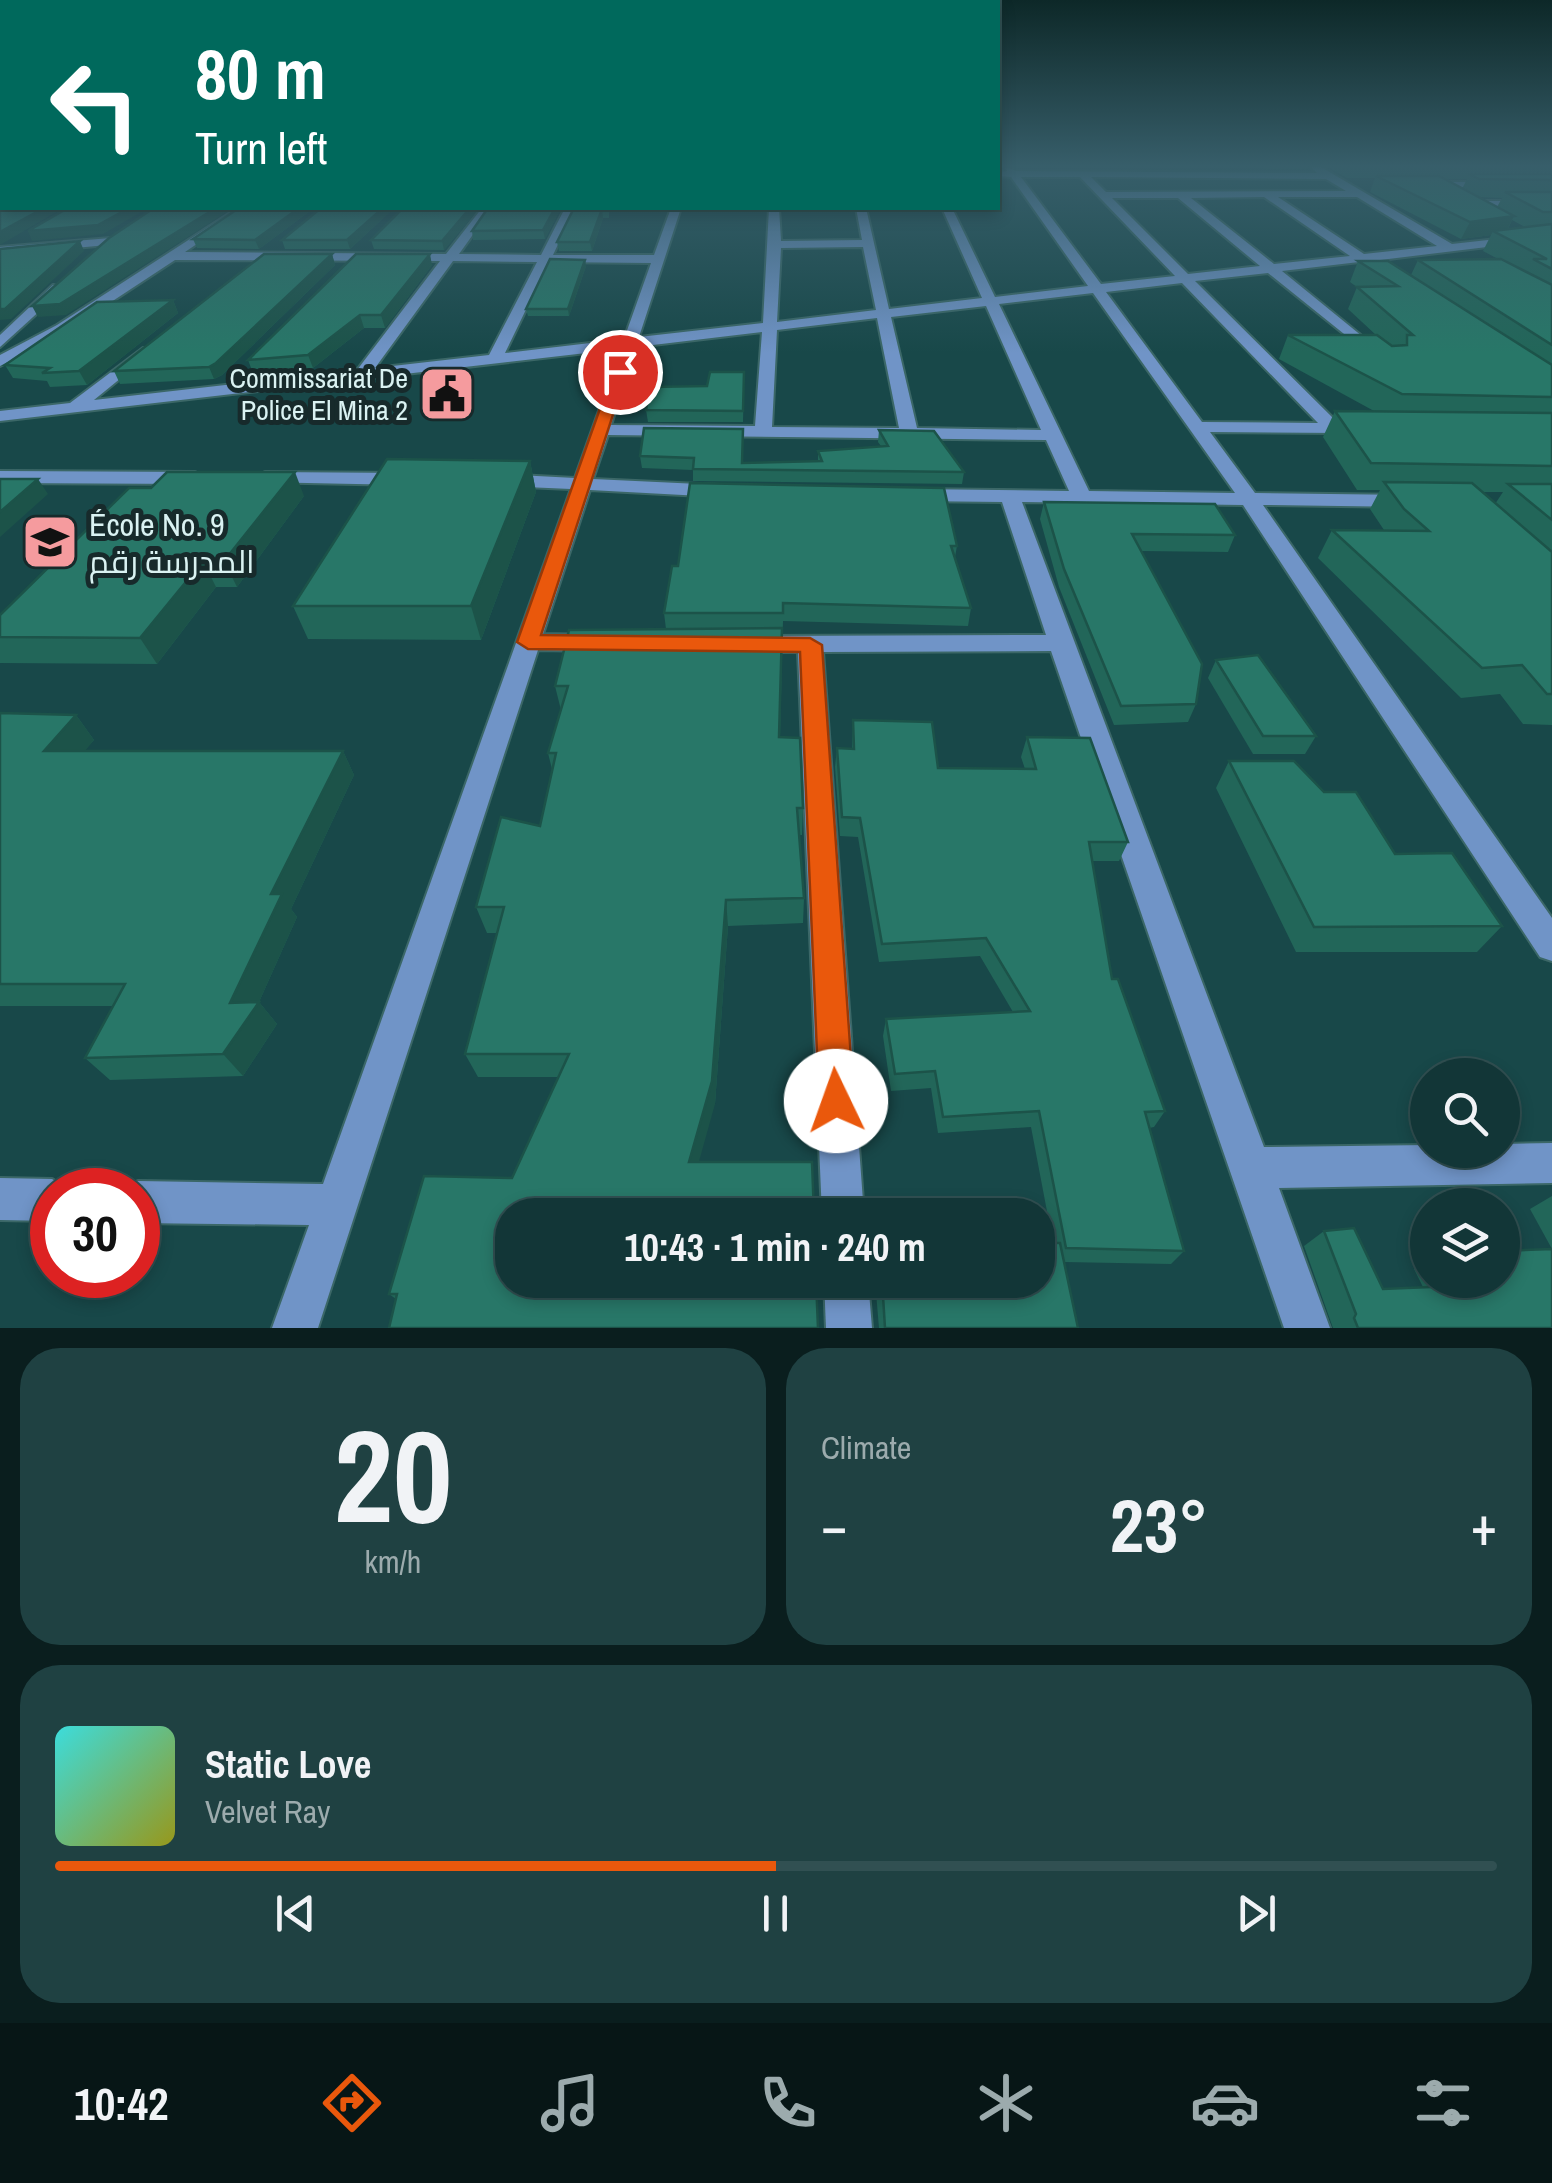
<!DOCTYPE html>
<html lang="en">
<head>
<meta charset="utf-8">
<style>
  body { margin:0; font-family:"Archivo Narrow",Cairo,sans-serif; background:#1f4142; color:#f1f3f6; height:100vh; display:flex; flex-direction:column; font-size:38px; white-space:nowrap }
  * { box-sizing:border-box; margin:0 }
  p { font-size:32px; color:#9cabad }
  .icon { flex:none; width:55px; height:55px; fill:none; stroke:currentColor; stroke-width:2; stroke-linecap:round; stroke-linejoin:round }
  .map { position:relative; height:1328px; overflow:hidden }
  .side { display:flex; flex-direction:column; gap:20px; padding:20px; background:#0a1e1e; flex:1 }
  .side>* { flex:none }
  .guide { position:absolute; left:0px; top:0px; width:1000px; height:210px; box-shadow:0 5px 15px #0003,0 0 0 2px #315052; background:#00695c; color:#fff; overflow:hidden }
  .fabs { position:absolute; left:1410px; top:1058px; display:grid; gap:20px }
  .fabs a { display:grid; place-items:center; width:110px; height:110px; border-radius:50%; background:#123637; box-shadow:0 5px 15px #0003,0 0 0 2px #315052; font-size:50px }
  .speed { position:absolute; left:30px; top:1168px; display:flex; gap:20px; font-size:50px; font-weight:700; text-align:center }
  .speed>* { display:grid; place-content:center; width:130px; height:130px; border-radius:50%; background:#123637; box-shadow:0 5px 15px #0003,0 0 0 2px #315052; line-height:1 }
  .speed .limit { border:15px solid #d22; background:#fff; color:#111 }
  .pin { position:absolute; display:grid; place-items:center; width:85px; height:85px; color:#fff; margin:-42px; border:5px solid #fff; border-radius:50%; box-shadow:0 2px 10px #0007 }
  .me { position:absolute; width:110px; margin:-55px; rotate:357deg; stroke-linejoin:round; filter:drop-shadow(0 0 8px #0008) }
  .turn { display:flex; align-items:center; gap:35px; height:210px; padding:0 30px; font-size:45px }
  .turn .icon { width:130px; height:130px; stroke-width:2.5 }
  .turn b { display:block; font-size:70px; line-height:85px }
  .big { font-size:75px; font-weight:700; line-height:1.1 }
  .side .card { flex:1; display:flex; flex-direction:column; justify-content:center; gap:15px; min-width:0; padding:0 35px; border-radius:40px; background:#1f4142 }
  .side .dial { align-items:center; gap:0 }
  .dial b { font-size:130px; line-height:1 }
  .song { display:flex; align-items:center; gap:30px }
  .cover { width:120px; height:120px; border-radius:15px; background:linear-gradient(135deg,hsl(180 70% 55%),hsl(60 70% 35%)) }
  .played { height:10px; border-radius:5px; background:linear-gradient(90deg,#ea580c 50%,#315052 50%) }
  .keys { display:flex; justify-content:space-around; direction:ltr }
  .heat { display:flex; justify-content:space-between; align-items:center; font-size:55px; direction:ltr }
  .side .tiles { flex:1; display:grid; gap:20px; grid-template-columns:1fr 1fr }
  .card:last-child { grid-column:span 2 }
  .trip { position:absolute; left:495px; top:1198px; width:560px; height:100px; border-radius:40px; background:#123637; box-shadow:0 5px 15px #0003,0 0 0 2px #315052; font-weight:700; line-height:100px; text-align:center }
  .tabs { display:flex; height:160px; justify-content:space-around; align-items:center; background:#071616; color:#9cabad }
  .tabs .icon { width:70px; height:70px }
  .tabs .current { color:#ea580c }
  .tabs b { font-size:45px; color:#f1f3f6 }
  .map>svg:first-child { display:block }
</style>
</head>
<body>
<div class="map">
<svg width="1552" height="1328" viewBox="0 0 1552 1328">
  <rect width="100%" height="100%" fill="#184849"/>
  <g fill="none" stroke-linecap="round" stroke-linejoin="round">
    <!-- minor casing -->
    <g stroke="#3b6767" stroke-width="4">
      <g id="minor">
        <path d="M1004 167 1017 171 1317 173 1311 167H1321L1452 244 1552 233V239L1372 261 1367 266 1359 262 1282 271 1384 354 1387 357 1379 362 1268 273 1195 281 1338 423 1351 428 1342 433 1210 432 1255 493 1410 495 1420 501 1410 507 1263 505 1552 918V961L1540 957 1243 505 1022 502 1264 1147 1428 1145V1150H1502V1144L1552 1143V1183L1279 1188 1330 1328H1284L1051 651 823 652 864 1215H822L798 652H749L737 644 749 636 1046 635 1002 502 915 501 905 495 915 489 1069 491 1046 440 608 435 593 479 720 485 730 491 720 497 590 490 543 634 599 635 611 643 599 651 538 650 318 1328H272L309 1225 138 1223V1190H122L138 1181 323 1184 571 489 500 486 490 480 500 474 575 478 621 349 0 421V411L70 403 143 348 151 353 148 356 94 400 357 370 440 261 175 260 67 331 0 366V355L57 325 238 208H250L185 252 446 254 482 208H492L459 254 541 255 565 208H575L553 255H654L671 208H681L639 337 763 323 769 208H779L781 241 862 240 856 208H866L889 309 982 298 942 208H952L995 297 1088 286 1011 177 999 176V172L1007 171ZM1021 177H1080L1175 276 1101 284ZM1091 177 1326 179 1346 191 1106 192ZM1264 197 1350 256 1274 264 1191 198ZM1278 197H1357L1437 246 1364 254ZM1112 198H1178L1260 266 1188 274ZM863 247 876 310 777 322 781 248ZM453 261 537 262 489 355 375 368ZM549 262 651 263 624 339 505 353ZM1182 283 1318 423 1202 422 1106 292ZM1093 293 1235 493 1089 491 999 304ZM986 306 1041 430 917 428 891 317ZM877 318 899 428 772 427 777 330ZM762 332 755 426 611 425 636 347Z"/>
        <polygon points="1422,182 1552,182 1552,188 1418,187"/>
        <polygon points="1470,201 1552,201 1552,207 1466,206"/>
        <polygon points="111,238 107,245 0,255 0,247"/>
        <polygon points="53,285 65,288 0,347 0,335"/>
        <polygon points="0,471 195,472 205,478 195,484 0,483"/>
        <polygon points="265,472 405,473 415,479 405,485 258,482 255,478"/>
        <polygon points="0,1178 52,1179 69,1190 52,1190 52,1221 0,1220"/>
        <polygon points="824,1280 868,1280 872,1328 826,1328"/>
      </g>
    </g>
    <!-- minor -->
    <use href="#minor" fill="#7094c7" fill-rule="evenodd"/>
  </g>
  <!-- wall -->
  <g fill="#226659" fill-rule="evenodd">
    <polygon points="1261,167 1309,167 1308,169 1264,169"/>
    <path d="M1328 167H1552V725L1523 724 1500 694 1461 698 1318 558 1332 530H1384L1370 509 1380 490H1357L1323 437 1335 411H1374L1279 359 1288 335H1376L1348 309 1357 287 1350 282 1358 261 1411 275 1418 260 1498 259 1483 251 1491 235 1461 239 1370 192 1375 178H1347ZM1444 179H1467L1462 189ZM1479 197 1502 198 1497 207ZM1512 220 1525 227 1508 229ZM1482 492H1503L1495 504Z"/>
    <polygon points="239,208 314,208 259,249 197,248 193,239"/>
    <polygon points="321,208 394,208 350,249 285,249 282,240"/>
    <polygon points="479,208 444,250 374,249 371,240"/>
    <polygon points="561,208 545,239 473,240 472,231"/>
    <polygon points="574,208 609,208 609,218 603,218 592,251 559,251 557,242"/>
    <polygon points="332,254 335,265 222,375 214,379 120,384 114,371"/>
    <polygon points="432,265 385,328 364,328 313,368 253,373 248,360"/>
    <polygon points="586,266 569,316 528,316 526,309"/>
    <polygon points="173,300 178,313 87,385 50,387 47,381 13,378 5,365"/>
    <polygon points="744,372 743,422 648,422 646,410"/>
    <polygon points="644,428 743,463 818,461 818,451 881,446 878,442 879,430 964,472 962,484 693,481 693,470 642,468 640,456"/>
    <polygon points="530,461 536,492 481,640 308,639 293,606"/>
    <polygon points="304,496 237,587 216,587 157,664 0,663 0,615"/>
    <polygon points="1044,502 1235,535 1228,552 1141,551 1196,704 1188,722 1114,725 1059,587 1040,519"/>
    <polygon points="957,546 955,557 971,608 968,626 783,621 780,737 803,808 802,835 799,835 804,898 803,923 728,926 715,1104 396,1299 389,1294 512,1178 558,1077 478,1077 465,1054 497,933 487,933 476,907 540,826 552,769 548,753 561,710 555,686 666,629 664,613 672,566"/>
    <polygon points="1216,660 1316,736 1305,754 1253,754 1208,678"/>
    <polygon points="0,713 76,715 94,740 84,751 343,751 354,775 291,909 297,917 259,1002 277,1024 243,1076 110,1080 85,1058 113,1006 0,1006"/>
    <polygon points="853,720 938,768 1025,769 1021,757 1027,737 1128,842 1119,861 1092,861 1112,979 1165,1111 1154,1127 1149,1128 1184,1251 1171,1264 1064,1262 1078,1328 879,1328 875,1280 1038,1280 1053,1243 1031,1127 938,1133 931,1088 891,1091 883,1036 886,1019 1013,1012 980,956 879,962 858,837 840,836 835,767 837,748 852,749"/>
    <polygon points="1229,761 1324,792 1395,854 1502,926 1477,952 1296,952 1216,788"/>
    <polygon points="1552,1196 1552,1249 1530,1209"/>
    <polygon points="1324,1231 1383,1289 1423,1287 1414,1269 1428,1261 1428,1280 1502,1280 1552,1328 1333,1328 1304,1246"/>
  </g>
  <!-- shaded-wall -->
  <g fill="#1c5349">
    <polygon points="44,208 63,208 0,245 0,232"/>
    <polygon points="129,208 148,208 103,234 32,241 28,231"/>
    <polygon points="216,208 233,208 66,315 38,317 32,306"/>
    <polygon points="299,208 314,208 259,249 255,240"/>
    <polygon points="383,208 394,208 350,249 347,240"/>
    <polygon points="470,208 479,208 444,250 442,241"/>
    <polygon points="555,208 561,208 545,239 543,230"/>
    <polygon points="602,209 603,218 592,251 590,242"/>
    <polygon points="1514,216 1505,234 1493,231 1491,235 1461,239 1470,222"/>
    <polygon points="80,241 84,251 11,319 0,320 0,309"/>
    <polygon points="332,254 335,265 222,375 214,379 209,367"/>
    <polygon points="430,254 432,265 385,328 381,315"/>
    <polygon points="585,260 586,266 569,316 568,309"/>
    <polygon points="173,300 178,313 87,385 79,371"/>
    <polygon points="360,315 364,328 313,368 308,355"/>
    <polygon points="530,461 536,492 481,640 471,606"/>
    <polygon points="295,472 304,496 237,587 224,561"/>
    <polygon points="38,479 48,494 0,537 0,512"/>
    <polygon points="203,561 216,587 157,664 140,638"/>
    <polygon points="76,715 94,740 64,776 44,751"/>
    <polygon points="343,751 354,775 291,909 297,917 259,1002 277,1024 243,1076 223,1054 230,1003 271,894"/>
    <polygon points="726,900 728,926 715,1104 693,1183 689,1162"/>
  </g>
  <!-- building -->
  <g fill="#287768" stroke="#1c5349" stroke-width="2.5">
    <polygon points="0,167 2,167 2,197 0,195"/>
    <polygon points="1469,174 1552,174 1552,180 1479,179"/>
    <polygon points="1376,176 1439,176 1514,216 1470,222"/>
    <polygon points="1505,192 1552,192 1552,212 1543,212"/>
    <polygon points="2,202 2,208 44,208 0,232 0,203"/>
    <polygon points="68,208 129,208 98,225 28,231"/>
    <polygon points="154,208 216,208 60,304 32,306 109,238"/>
    <polygon points="239,208 299,208 255,240 193,239"/>
    <polygon points="321,208 383,208 347,240 282,240"/>
    <polygon points="403,208 470,208 442,241 371,240"/>
    <polygon points="488,208 555,208 543,230 472,231"/>
    <polygon points="574,208 608,208 608,209 602,209 590,242 557,242"/>
    <polygon points="1552,224 1552,269 1533,259 1547,259 1493,231"/>
    <polygon points="80,241 5,309 0,309 0,249"/>
    <polygon points="264,254 332,254 216,363 209,367 114,371"/>
    <polygon points="356,254 430,254 381,315 360,315 308,355 248,360"/>
    <polygon points="550,259 585,260 568,309 526,309"/>
    <polygon points="1501,259 1552,285 1552,345 1418,260"/>
    <polygon points="1358,261 1388,261 1552,365 1552,397 1402,394 1288,335 1377,335 1392,346 1407,345 1407,335 1413,335 1357,287 1398,286"/>
    <polygon points="173,300 79,371 42,373 50,368 5,365 97,302"/>
    <polygon points="710,372 744,372 743,411 646,410 650,387 707,386"/>
    <polygon points="1335,411 1552,413 1552,466 1371,463"/>
    <polygon points="644,428 743,429 742,463 822,461 818,451 888,446 879,430 934,431 964,472 693,469 694,458 640,456"/>
    <polygon points="387,459 530,461 471,606 293,606"/>
    <polygon points="167,472 295,472 224,561 203,561 140,638 0,637 0,615 129,488 151,488"/>
    <polygon points="0,479 38,479 0,512"/>
    <polygon points="1384,482 1472,483 1552,552 1552,694 1547,694 1522,665 1482,668 1332,530 1429,531 1404,509"/>
    <polygon points="690,483 944,488 957,546 951,546 971,608 783,603 783,613 664,613 672,566 678,566"/>
    <polygon points="1508,484 1552,484 1552,520"/>
    <polygon points="1044,502 1215,504 1235,535 1132,534 1202,664 1196,704 1121,706 1064,569"/>
    <polygon points="782,628 779,737 800,738 803,808 797,808 804,898 726,900 712,1081 689,1162 812,1162 814,1215 512,1215 512,1280 816,1280 818,1328 389,1328 397,1294 389,1294 424,1176 512,1178 569,1054 465,1054 504,907 476,907 501,817 540,826 556,753 548,753 568,686 555,686 569,630"/>
    <polygon points="1258,655 1316,736 1263,736 1216,660"/>
    <polygon points="0,713 76,715 44,751 343,751 271,894 282,894 230,1003 259,1002 223,1054 85,1058 125,984 0,984"/>
    <polygon points="853,720 932,722 938,768 1036,769 1027,737 1090,738 1128,842 1089,842 1112,979 1118,979 1165,1111 1145,1112 1184,1251 1066,1248 1039,1111 943,1117 935,1071 895,1074 886,1019 1030,1011 986,938 882,944 860,818 842,817 837,748 854,749"/>
    <polygon points="1229,761 1294,761 1324,792 1356,792 1395,854 1452,853 1502,926 1314,927"/>
    <polygon points="1354,1228 1383,1289 1454,1286 1451,1280 1502,1280 1502,1251 1552,1249 1552,1328 1358,1328 1354,1318 1356,1314 1324,1231"/>
    <polygon points="1038,1243 1060,1243 1078,1328 885,1328 882,1280 1038,1280"/>
  </g>
  <!-- sky -->
  <linearGradient id="sky" x2="0" y2="1"><stop stop-color="#0d2828"/><stop offset="0.47" stop-color="#375e6a"/><stop offset="1" stop-color="#375e6a" stop-opacity="0"/></linearGradient>
  <rect width="1552" height="353" fill="url(#sky)"/>
  <!-- route -->
  <polygon fill="#ea580c" stroke="#983908" stroke-width="2.5" points="614,369 627,372 541,635 810,638 822,645 854,1101 849,1113 836,1119 824,1113 819,1101 800,652 528,649 517,642"/>
  <!-- icons -->
  <defs>
    <g id="civic-square" transform="scale(2.875)"><rect x="-9" y="-9" width="18" height="18" rx="4" fill="#f59b9e" stroke="#172a2b"/><path d="M-.6-6.5H3V-4.5H.6V-3L4-1V1h2V6H-6V1h2V-1L-.6-3ZM-1.2 2.5V6h2.4V2.5Z" fill="#111"/></g>
    <g id="school-square" transform="scale(2.875)"><rect x="-9" y="-9" width="18" height="18" rx="4" fill="#f59b9e" stroke="#172a2b"/><path d="M0-5L7-2L0 1L-7-2ZM-4 1L0 2.5L4 1V4Q0 6-4 4Z" fill="#111"/></g>
  </defs>
  <g fill-rule="evenodd">
    <use href="#civic-square" x="447" y="394"/>
    <use href="#school-square" x="50" y="542"/>
  </g>
  <g text-anchor="middle" dominant-baseline="central" stroke-width="10" stroke-linejoin="round" paint-order="stroke">
    <!-- far-poi labels -->
    <g font-size="28" fill="#daf2f2" stroke="#172a2b" text-anchor="end">
      <text x="408" y="378">Commissariat De<tspan x="408" dy="32">Police El Mina 2</tspan></text>
    </g>
    <!-- poi labels -->
    <g font-size="32" fill="#daf2f2" stroke="#172a2b" text-anchor="start">
      <text x="89" y="524">École No. 9<tspan x="89" dy="37">المدرسة رقم</tspan></text>
    </g>
  </g>
</svg>
<div class="fabs">
<a><svg class="icon" aria-label="search" viewBox="0 0 24 24"><circle cx="10" cy="10" r="6"/><path d="M15 15l6 6"/></svg></a>
<a><svg class="icon" aria-label="layers" viewBox="0 0 24 24"><path d="M12 4l9 5-9 5-9-5zM3 14l9 5 9-5"/></svg></a>
</div>
<div class="speed"><div class="limit">30</div></div>
<div class="pin" style="left:620px;top:372px;background:#d93025"><svg class="icon" aria-label="arrive" viewBox="0 0 24 24"><path d="M6 21V4h12l-3 4 3 4H6"/></svg></div>
<svg class="me" style="left:836px;top:1101px" viewBox="-20 -20 40 40"><circle r="19" fill="#fff"/><path d="M0-13L10 11 0 6-10 11z" fill="#ea580c"/></svg>
<div class="trip">10:43 · 1 min · 240 m</div>
<div class="guide">
<div class="turn"><svg class="icon" aria-label="left" viewBox="0 0 24 24"><path d="M17 20v-9H6M10 6l-5 5 5 5"/></svg><div><b>80 m</b>Turn left</div></div>
</div>
</div>
<section class="side">
<div class="tiles">
<div class="card dial"><b>20</b><p>km/h</p></div>
<div class="card"><p>Climate</p>
<div class="heat"><a>−</a><b class="big">23°</b><a>+</a></div>
</div>
<div class="card">
<div class="song"><i class="cover"></i><div><b>Static Love</b><p>Velvet Ray</p></div></div>
<div class="played"></div>
<div class="keys"><svg class="icon" aria-label="previous" viewBox="0 0 24 24"><path d="M18 5L8 12l10 7zM5 5v14"/></svg><svg class="icon" aria-label="pause" viewBox="0 0 24 24"><path d="M8 5v14M16 5v14"/></svg><svg class="icon" aria-label="next" viewBox="0 0 24 24"><path d="M6 5l10 7-10 7zM19 5v14"/></svg></div>
</div>
</div>
</section>
<nav class="tabs">
<b>10:42</b>
<svg class="icon current" aria-label="directions" viewBox="0 0 24 24"><path d="M12 3l9 9-9 9-9-9zM9 14v-3h6M13 9l2 2-2 2"/></svg>
<svg class="icon" aria-label="music" viewBox="0 0 24 24"><path d="M9 18V5l10-2v13"/><circle cx="6" cy="18" r="3"/><circle cx="16" cy="16" r="3"/></svg>
<svg class="icon" aria-label="phone" viewBox="0 0 24 24"><path d="M5 4h4l2 5-3 2q2 4 5 5l2-3 5 2v4C11 20 4 13 5 4z"/></svg>
<svg class="icon" aria-label="climate" viewBox="0 0 24 24"><path d="M12 3v18M4 7l16 10M4 17L20 7"/></svg>
<svg class="icon" aria-label="car" viewBox="0 0 24 24"><path d="M5 17H2v-5l4-1 3-4h7l3 4 3 1v5h-3M9 17h6M6 11h13"/><circle cx="7" cy="17" r="2"/><circle cx="17" cy="17" r="2"/></svg>
<svg class="icon" aria-label="filters" viewBox="0 0 24 24"><path d="M4 7h16M4 17h16"/><circle cx="9" cy="7" r="2"/><circle cx="15" cy="17" r="2"/></svg>
</nav>
</body>
</html>
